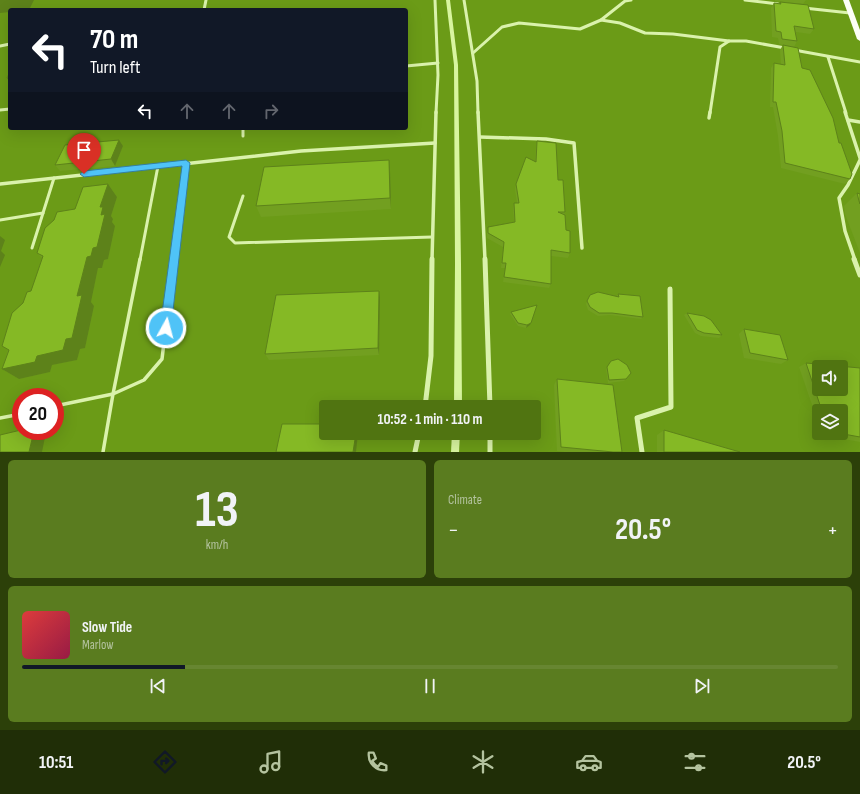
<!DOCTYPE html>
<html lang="en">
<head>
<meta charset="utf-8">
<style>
  body { margin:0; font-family:"Sofia Sans Condensed",sans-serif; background:#5a7c1f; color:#f1f3f6; height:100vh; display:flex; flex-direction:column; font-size:15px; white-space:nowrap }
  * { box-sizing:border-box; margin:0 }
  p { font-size:13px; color:#b4c39f }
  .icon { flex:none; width:22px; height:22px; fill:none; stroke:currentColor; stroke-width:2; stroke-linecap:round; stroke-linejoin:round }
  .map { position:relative; height:452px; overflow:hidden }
  .side { display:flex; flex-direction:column; gap:8px; padding:8px; background:#2c4009; flex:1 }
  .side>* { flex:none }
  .top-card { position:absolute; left:8px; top:8px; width:400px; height:122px; border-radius:4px; box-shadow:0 4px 16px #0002; background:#111827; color:#fff; overflow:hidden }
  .buttons { position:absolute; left:812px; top:360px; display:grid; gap:8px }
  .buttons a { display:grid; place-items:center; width:36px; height:36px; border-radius:4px; background:#507411; box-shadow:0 4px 16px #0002; font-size:20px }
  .speed { position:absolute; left:12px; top:388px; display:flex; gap:8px; font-size:20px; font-weight:700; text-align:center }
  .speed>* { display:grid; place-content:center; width:52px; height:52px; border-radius:50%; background:#507411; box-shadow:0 4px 16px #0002; line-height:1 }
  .speed .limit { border:6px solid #d22; background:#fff; color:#111 }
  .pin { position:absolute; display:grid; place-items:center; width:34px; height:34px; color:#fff; margin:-41px -17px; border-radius:50% 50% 50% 0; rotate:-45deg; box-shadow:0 0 4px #0007 }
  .pin .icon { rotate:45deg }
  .me { position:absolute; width:44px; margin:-22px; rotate:7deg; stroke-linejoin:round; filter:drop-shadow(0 0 3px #0008) }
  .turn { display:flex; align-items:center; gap:14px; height:84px; padding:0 16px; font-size:18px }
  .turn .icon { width:52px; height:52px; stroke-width:2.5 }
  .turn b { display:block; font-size:28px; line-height:34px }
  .lanes { display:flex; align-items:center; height:38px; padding:0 16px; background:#0003; justify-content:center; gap:20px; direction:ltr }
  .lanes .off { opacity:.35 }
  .big { font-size:30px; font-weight:700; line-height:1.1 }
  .side .card { flex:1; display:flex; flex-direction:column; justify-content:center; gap:6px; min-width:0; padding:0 14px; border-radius:6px; background:#5a7c1f }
  .side .dial { align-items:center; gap:0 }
  .dial b { font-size:52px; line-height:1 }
  .song { display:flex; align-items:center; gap:12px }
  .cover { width:48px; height:48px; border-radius:6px; background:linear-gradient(135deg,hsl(0 70% 55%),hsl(340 70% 35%)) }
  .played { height:4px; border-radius:2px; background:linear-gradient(90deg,#111827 20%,#678631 20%) }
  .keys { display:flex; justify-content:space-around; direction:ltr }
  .heat { display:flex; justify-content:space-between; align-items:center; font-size:22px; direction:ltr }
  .side .tiles { flex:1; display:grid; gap:8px; grid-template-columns:1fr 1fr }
  .card:last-child { grid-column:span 2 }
  .trip { position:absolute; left:319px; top:400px; width:222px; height:40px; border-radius:4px; background:#507411; box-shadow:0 4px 16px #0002; font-weight:700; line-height:40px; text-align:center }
  .dock { display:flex; height:64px; justify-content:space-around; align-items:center; background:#202e07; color:#b4c39f }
  .dock .icon { width:28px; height:28px }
  .dock .selected { color:#111827 }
  .dock b { font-size:18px; color:#f1f3f6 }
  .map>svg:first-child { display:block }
</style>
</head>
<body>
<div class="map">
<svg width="860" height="452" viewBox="0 0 860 452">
  <rect width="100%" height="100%" fill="#6b9b17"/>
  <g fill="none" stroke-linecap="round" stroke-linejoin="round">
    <!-- stream -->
    <g fill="#d8f59f" fill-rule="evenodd">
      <polygon points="446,0 450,0 458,65 461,264 462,407 454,407 455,264 454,65"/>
      <polygon points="452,433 460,433 459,452 451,452"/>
    </g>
    <!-- service-far1 -->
    <g stroke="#daf2ac" stroke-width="3">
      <polyline points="243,128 243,136"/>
      <polyline points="243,196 229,237 235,243 432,237"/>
      <polyline points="0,220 43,213"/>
      <polyline points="32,248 54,178"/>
      <polyline points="140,260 158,166"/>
      <polyline points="174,260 186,163"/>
    </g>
    <!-- service -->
    <g stroke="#daf2ac" stroke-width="3.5">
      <polyline points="55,406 113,394 140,259"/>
      <polyline points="0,418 21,414"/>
      <polyline points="103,452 113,394 144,380 162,359 174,259"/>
    </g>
    <!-- minor-far2 -->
    <g stroke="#daf2ac" stroke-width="3">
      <polyline points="435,0 438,75 436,113"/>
      <polyline points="464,0 477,81 478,113"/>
      <polyline points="745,0 778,4"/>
      <polyline points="804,8 850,13"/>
      <polyline points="204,10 206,0"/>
      <polyline points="601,20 620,23 645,33 673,34 729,41"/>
      <polyline points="0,46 10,44"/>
      <polyline points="794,50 860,62"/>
      <polyline points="473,53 502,27 519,23 580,29 601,20 625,1 631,0"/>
      <polyline points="828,57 846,113"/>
      <polyline points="406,66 438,63"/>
      <polyline points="0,110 10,109"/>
      <polyline points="710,113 720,47 729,41 746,41 785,48"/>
    </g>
    <!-- minor-far1 -->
    <g stroke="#daf2ac" stroke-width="3.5">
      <polyline points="478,112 485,260"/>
      <polyline points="845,112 860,158"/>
      <polyline points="709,118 710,112"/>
      <polyline points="848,120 860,122"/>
      <polyline points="480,137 546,139 574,143 582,248"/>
      <polyline points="0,184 301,151 435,143"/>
      <polyline points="432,260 436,112"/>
      <polyline points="855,260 845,231 839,198 848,185 860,160"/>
    </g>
    <!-- minor -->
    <g stroke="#daf2ac" stroke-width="5">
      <polyline points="485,259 490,407"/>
      <polyline points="854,259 860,275"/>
      <polyline points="425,407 431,356 432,259"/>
      <polyline points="490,433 490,452"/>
      <polyline points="415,452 419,433"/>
      <polyline points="642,452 637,418 671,407 670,289"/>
    </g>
    <!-- primary -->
    <polygon fill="#fcfff7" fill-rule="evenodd" points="843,0 849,0 860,30 860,41 857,39"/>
  </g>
  <!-- wall -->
  <g fill="#729f20">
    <polygon points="775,0 806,0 803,4 775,1"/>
    <polygon points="780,2 814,29 810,34 796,32 797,41 794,47 779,44 778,38 772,37 771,8 774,3 778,4"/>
    <polygon points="783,45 802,68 839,143 850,179 845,184 781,168 778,136 773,107 770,107 771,68 774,63 781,65 780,50"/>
    <polygon points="119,140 123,146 115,166 60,171 55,165"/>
    <polygon points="537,141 558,180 565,212 564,215 566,230 570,253 568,258 551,256 551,284 549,288 503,282 505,268 501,268 503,247 487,238 487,232 488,227 514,222 513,208 514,203 517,203 515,189 516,184 535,161 536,146"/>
    <polygon points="390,170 391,209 261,217 256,206"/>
    <polygon points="108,184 117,197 111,216 113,219 112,222 115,226 108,259 104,260 102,268 98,268 91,302 94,306 85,348 80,349 77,360 52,365 50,372 19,379 2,369 8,350 2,346 23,303 31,291 42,258 37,253 75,209"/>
    <polygon points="857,193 860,194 860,253 845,214 844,206"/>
    <polygon points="618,294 643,317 641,319 610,315 598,316 588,310 586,304 590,295 617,296"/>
    <polygon points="380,298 379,355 269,360 265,354"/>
    <polygon points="511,312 530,325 526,328 518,326 510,314"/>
    <polygon points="687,313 722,335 719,338 701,336 695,333 684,315"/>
    <polygon points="744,329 788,360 781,364 744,358 739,334"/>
    <polygon points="611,361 631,373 624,381 608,383 606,369"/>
    <polygon points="806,363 860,368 860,442 822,435 822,433 841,433 841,411 819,411 819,425 799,367"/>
    <polygon points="557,379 622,452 564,452 557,451 554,385"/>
    <polygon points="664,430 740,452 657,452 657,435"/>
  </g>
  <!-- shaded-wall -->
  <g fill="#5d821a">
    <polygon points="0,0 34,0 29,10 10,10 10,12 0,13"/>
    <polygon points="7,78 10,78 10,82"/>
    <polygon points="119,140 123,146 115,166 111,159"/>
    <polygon points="389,160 390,170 391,209 390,198"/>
    <polygon points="108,184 117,197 111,216 113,219 112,222 115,226 108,259 104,260 102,268 98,268 91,302 94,306 85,348 80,349 77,360 52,365 50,372 19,379 2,369 37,356 77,296 87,257 101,215 100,207"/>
    <polygon points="0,236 5,240 1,251 5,255 0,267"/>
    <polygon points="379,291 380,298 379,355 378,348"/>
    <polygon points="531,323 530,325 526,328 527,325"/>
    <polygon points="34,431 44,431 46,432 42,452 29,452"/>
    <polygon points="356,433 358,433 356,452 353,452"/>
  </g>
  <!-- building -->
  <g fill="#85b925" stroke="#5d821a" fill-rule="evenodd">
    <polygon points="780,2 808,5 814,29 794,26 797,41 782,39 781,32 776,31 774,3 781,4"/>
    <polygon points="783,45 798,48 802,68 810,70 833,118 839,143 841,143 852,174 850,179 785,163 782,131 776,102 773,102 774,63 785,65"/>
    <polygon points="10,72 10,78 7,78"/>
    <polygon points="119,140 111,159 55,165 65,145"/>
    <polygon points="537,141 556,143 558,180 563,180 565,212 558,212 565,215 566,230 570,231 570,253 551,250 551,284 504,277 506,263 502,263 504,242 488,233 488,227 515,222 514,203 519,203 516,184 526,157 536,162"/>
    <polygon points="389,160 390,198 256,206 264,167"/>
    <polygon points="108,184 100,207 103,207 101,215 105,214 97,247 93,248 91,256 87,257 77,296 82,295 72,338 66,339 63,350 37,356 35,362 2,369 9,350 2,346 12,313 23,303 27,292 31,291 43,256 37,253 45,228 54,220 57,212 75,209 83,187"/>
    <polygon points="857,193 860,194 860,204 859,201"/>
    <polygon points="379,291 378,348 265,354 276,295"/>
    <polygon points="598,292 619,297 618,294 640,296 643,317 612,313 599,313 590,307 587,301 590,295"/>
    <polygon points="537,305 531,323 527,325 518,323 511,312"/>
    <polygon points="687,313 704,316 711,320 722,335 704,333 697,330"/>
    <polygon points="744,329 780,335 788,360 750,353"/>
    <polygon points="618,359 627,365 631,373 626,379 609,380 607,367 611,361"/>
    <path d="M806 363 860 368V437L838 433H841V411H822ZM819 367H841V389H819Z"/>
    <polygon points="557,379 613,385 622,452 613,452 561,447"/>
    <polygon points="282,424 326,424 326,433 356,433 353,452 276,452"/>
    <polygon points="21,430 21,431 34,431 29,452 0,452 0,435"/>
    <polygon points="664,430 740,452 664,452"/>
  </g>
  <!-- route -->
  <polygon fill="#4fc3f7" stroke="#337fa1" points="186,160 190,163 171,328 170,332 166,333 162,332 160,328 182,166 84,177 80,174 84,171"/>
</svg>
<div class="buttons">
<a><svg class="icon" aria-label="sound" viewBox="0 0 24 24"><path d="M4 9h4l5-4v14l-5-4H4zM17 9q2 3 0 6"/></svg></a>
<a><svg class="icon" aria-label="layers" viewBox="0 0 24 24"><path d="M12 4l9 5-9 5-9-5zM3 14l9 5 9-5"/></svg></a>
</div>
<div class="speed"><div class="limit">20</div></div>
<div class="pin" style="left:84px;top:174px;background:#d93025"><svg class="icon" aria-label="arrive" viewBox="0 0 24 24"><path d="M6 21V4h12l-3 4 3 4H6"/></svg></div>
<svg class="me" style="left:166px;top:328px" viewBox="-20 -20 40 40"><circle r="17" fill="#4fc3f7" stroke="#fff" stroke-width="3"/><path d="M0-11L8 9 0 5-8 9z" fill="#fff"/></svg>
<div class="trip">10:52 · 1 min · 110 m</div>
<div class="top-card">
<div class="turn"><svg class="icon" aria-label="left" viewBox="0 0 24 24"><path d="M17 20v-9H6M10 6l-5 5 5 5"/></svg><div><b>70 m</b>Turn left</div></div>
<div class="lanes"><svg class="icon" aria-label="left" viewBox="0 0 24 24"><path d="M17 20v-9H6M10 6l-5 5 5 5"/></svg><svg class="icon off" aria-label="ahead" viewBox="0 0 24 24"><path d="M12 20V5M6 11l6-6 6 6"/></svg><svg class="icon off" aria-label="ahead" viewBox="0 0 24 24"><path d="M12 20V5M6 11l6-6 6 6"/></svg><svg class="icon off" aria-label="right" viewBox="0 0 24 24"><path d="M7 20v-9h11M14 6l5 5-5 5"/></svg></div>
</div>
</div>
<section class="side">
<div class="tiles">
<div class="card dial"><b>13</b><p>km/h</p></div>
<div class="card"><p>Climate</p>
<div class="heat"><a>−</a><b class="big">20.5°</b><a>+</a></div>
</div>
<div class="card">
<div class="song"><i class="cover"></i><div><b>Slow Tide</b><p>Marlow</p></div></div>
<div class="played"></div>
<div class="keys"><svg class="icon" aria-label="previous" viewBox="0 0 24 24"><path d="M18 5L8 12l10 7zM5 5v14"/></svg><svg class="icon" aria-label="pause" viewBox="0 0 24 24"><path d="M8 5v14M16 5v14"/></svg><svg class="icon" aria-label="next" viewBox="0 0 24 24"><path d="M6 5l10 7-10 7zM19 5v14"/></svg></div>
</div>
</div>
</section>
<nav class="dock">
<b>10:51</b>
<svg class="icon selected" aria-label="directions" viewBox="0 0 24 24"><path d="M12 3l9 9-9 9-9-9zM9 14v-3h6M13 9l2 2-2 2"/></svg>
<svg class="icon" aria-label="music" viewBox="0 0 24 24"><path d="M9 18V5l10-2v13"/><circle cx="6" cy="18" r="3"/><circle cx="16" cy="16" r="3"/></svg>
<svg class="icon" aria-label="phone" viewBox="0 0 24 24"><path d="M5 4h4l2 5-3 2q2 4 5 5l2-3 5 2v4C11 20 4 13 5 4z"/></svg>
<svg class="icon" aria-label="climate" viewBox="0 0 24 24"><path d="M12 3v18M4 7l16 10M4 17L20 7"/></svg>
<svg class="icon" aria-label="car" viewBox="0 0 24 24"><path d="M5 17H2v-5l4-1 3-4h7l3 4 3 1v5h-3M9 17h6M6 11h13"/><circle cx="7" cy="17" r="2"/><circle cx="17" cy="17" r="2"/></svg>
<svg class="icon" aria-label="filters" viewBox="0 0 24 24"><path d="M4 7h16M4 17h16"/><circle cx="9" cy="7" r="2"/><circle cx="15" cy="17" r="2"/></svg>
<b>20.5°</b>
</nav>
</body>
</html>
